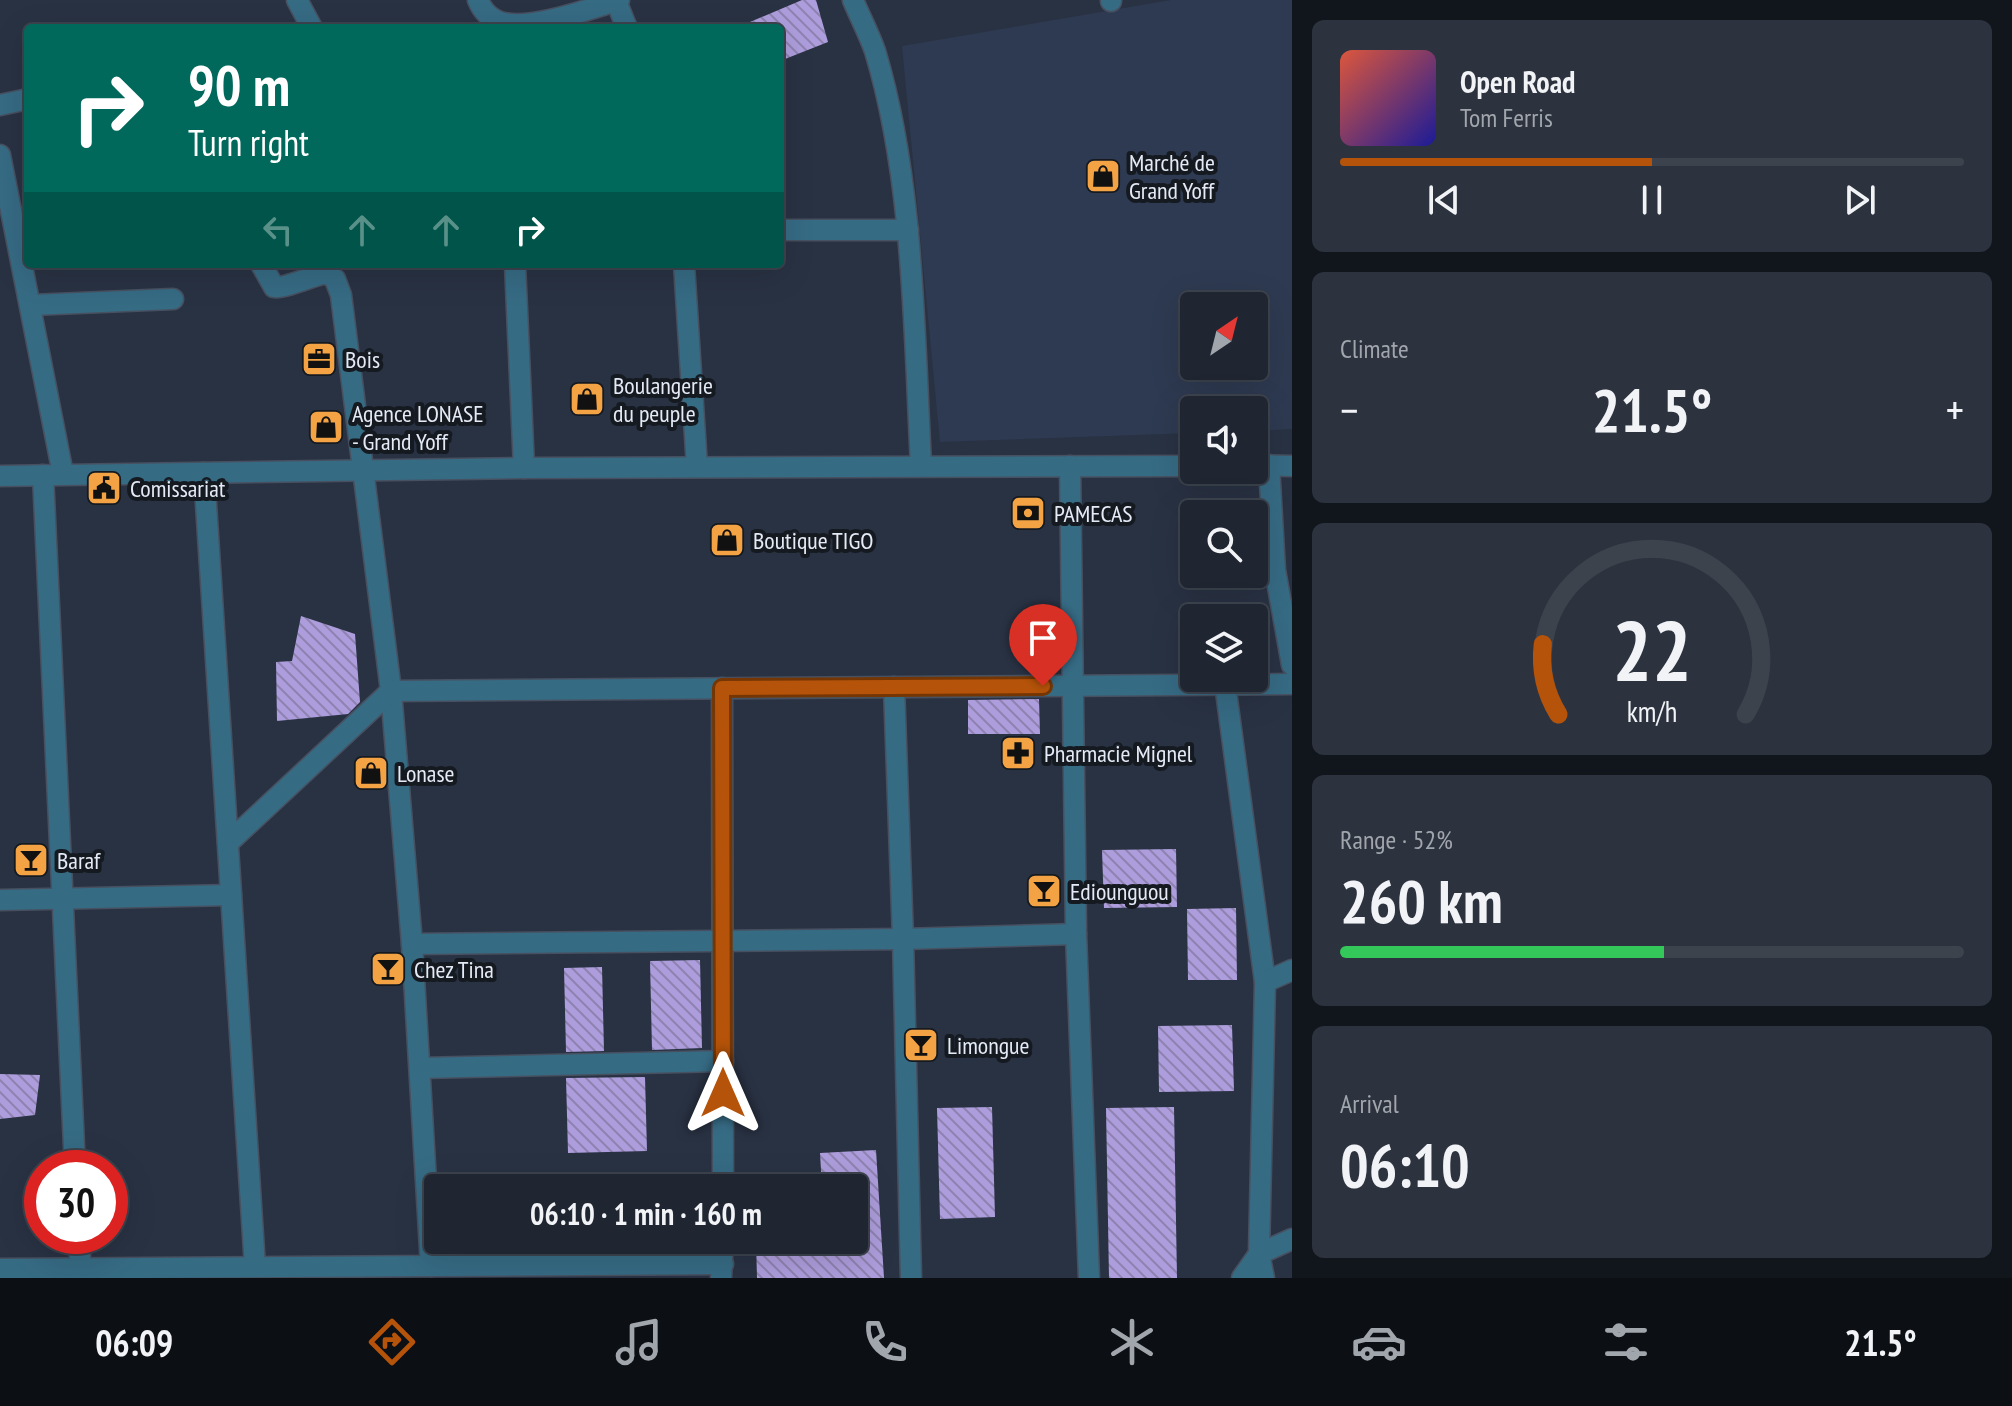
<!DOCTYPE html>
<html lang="en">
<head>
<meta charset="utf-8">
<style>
  body { margin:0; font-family:"PT Sans Narrow",sans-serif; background:#2c323e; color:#f1f3f6; height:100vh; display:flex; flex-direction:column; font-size:30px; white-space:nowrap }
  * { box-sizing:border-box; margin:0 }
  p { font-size:26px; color:#a1a5ac }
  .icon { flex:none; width:44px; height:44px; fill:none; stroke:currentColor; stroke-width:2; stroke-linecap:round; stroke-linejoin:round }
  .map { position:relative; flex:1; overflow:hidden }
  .sheet { display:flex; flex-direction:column; gap:20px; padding:20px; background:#11151c; width:720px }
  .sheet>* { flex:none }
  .top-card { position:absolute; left:24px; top:24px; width:760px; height:244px; border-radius:8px; box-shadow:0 8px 32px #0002,0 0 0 2px #3c434d; background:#00695c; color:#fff; overflow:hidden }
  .needle { width:52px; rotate:35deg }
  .buttons { position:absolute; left:1180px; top:292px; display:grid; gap:16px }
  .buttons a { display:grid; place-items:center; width:88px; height:88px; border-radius:8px; background:#1f2632; box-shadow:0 8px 32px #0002,0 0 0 2px #3c434d; font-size:40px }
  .speed { position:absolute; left:24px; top:1150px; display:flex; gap:16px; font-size:40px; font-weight:700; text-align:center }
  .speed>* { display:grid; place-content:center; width:104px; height:104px; border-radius:50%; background:#1f2632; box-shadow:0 8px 32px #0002,0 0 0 2px #3c434d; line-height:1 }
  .speed .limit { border:12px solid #d22; background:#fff; color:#111 }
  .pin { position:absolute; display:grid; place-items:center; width:68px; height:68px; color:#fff; margin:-82px -34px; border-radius:50% 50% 50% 0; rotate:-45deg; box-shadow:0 0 8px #0007 }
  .pin .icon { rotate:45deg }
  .me { position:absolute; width:88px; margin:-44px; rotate:0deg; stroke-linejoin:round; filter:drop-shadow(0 0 6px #0008) }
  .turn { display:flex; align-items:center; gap:28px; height:168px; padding:0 32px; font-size:36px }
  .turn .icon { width:104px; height:104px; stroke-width:2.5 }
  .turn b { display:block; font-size:56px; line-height:68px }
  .lanes { display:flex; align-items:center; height:76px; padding:0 32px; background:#0003; justify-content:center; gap:40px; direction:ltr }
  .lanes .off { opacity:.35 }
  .big { font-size:60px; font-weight:700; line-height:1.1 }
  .sheet .widget { flex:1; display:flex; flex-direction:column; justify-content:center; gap:12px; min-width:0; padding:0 28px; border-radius:12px; background:#2c323e }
  .sheet .dial { align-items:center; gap:0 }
  .dial svg { height:208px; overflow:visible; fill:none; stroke:#3c434d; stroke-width:7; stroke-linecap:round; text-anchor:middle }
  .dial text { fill:#f1f3f6; stroke:none }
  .song { display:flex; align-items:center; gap:24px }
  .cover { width:96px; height:96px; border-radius:12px; background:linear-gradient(135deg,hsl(10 70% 55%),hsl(240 70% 35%)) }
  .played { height:8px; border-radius:4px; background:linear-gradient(90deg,#b45309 50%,#3c434d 50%) }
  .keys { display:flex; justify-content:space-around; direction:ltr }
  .heat { display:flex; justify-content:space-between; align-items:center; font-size:44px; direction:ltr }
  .charge { height:12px; border-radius:6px; background:linear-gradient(90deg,#34c759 52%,#3c434d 0) }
  .trip { position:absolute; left:424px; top:1174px; width:444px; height:80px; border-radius:8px; background:#1f2632; box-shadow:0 8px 32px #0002,0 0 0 2px #3c434d; font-weight:700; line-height:80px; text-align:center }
  .menu { display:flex; height:128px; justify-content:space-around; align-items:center; background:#0c0f14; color:#a1a5ac }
  .menu .icon { width:56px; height:56px }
  .menu .on { color:#b45309 }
  .menu b { font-size:36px; color:#f1f3f6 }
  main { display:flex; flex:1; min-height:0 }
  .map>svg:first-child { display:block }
</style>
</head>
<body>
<main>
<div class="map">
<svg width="1292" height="1278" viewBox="0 0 1292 1278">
  <defs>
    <pattern id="building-back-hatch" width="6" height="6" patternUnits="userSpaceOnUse" patternTransform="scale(2)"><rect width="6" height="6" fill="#ad9ddc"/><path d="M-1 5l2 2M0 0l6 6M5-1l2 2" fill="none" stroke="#8e83b0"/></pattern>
  </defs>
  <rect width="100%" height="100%" fill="#293243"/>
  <!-- built -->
  <path fill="#2e3a51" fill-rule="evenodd" d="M1171 0H1292V429L1254 431V410H1194V433L940 442 902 46ZM1194 306H1254V366H1194Z"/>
  <!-- building -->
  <g fill="url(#building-back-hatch)">
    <polygon points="802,0 816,0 828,42 780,61 780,28 736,28"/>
    <polygon points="301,616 355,634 360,702 348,714 277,721 276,662 292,661"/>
    <polygon points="1039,699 1040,734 968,734 968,700"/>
    <polygon points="1176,849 1177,907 1104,908 1102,850"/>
    <polygon points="1236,908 1237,980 1188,980 1187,909"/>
    <polygon points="700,960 702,1048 652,1050 650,961"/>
    <polygon points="602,967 604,1051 566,1052 564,968"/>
    <polygon points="1232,1025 1234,1091 1159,1092 1158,1026"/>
    <polygon points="0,1074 40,1075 35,1115 0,1119"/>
    <polygon points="645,1077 647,1151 568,1153 566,1078"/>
    <polygon points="992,1107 995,1217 940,1219 937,1108"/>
    <polygon points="1174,1107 1177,1278 1109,1278 1106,1108"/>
    <polygon points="876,1150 884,1278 757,1278 756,1241 854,1240 854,1188 822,1188 820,1153"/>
  </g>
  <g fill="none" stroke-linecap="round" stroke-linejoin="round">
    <!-- minor casing -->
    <g stroke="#475060" stroke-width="23">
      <g id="minor">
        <polyline points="297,0 312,28"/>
        <path d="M478 0C482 10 489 18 500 22 530 31 589 9 619 0"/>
        <path d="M853 0C860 17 869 34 875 51 914 180 914 331 921 465"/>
        <polyline points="1111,0 1111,1"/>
        <polyline points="616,1 627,28"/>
        <polyline points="0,105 28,99"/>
        <polyline points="0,155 63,474"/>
        <polyline points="780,230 908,230"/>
        <path d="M261 264 274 287C284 289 312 276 326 273L335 279 341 295 391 691 412 944 431 1266"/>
        <polyline points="515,264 524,468"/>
        <polyline points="684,264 697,467"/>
        <polyline points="31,305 173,299"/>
        <polyline points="1269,465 1275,570 1292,665"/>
        <polyline points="1070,466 1076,934 1089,1278"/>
        <polyline points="204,473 255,1267"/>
        <polyline points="43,475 75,1168"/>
        <polyline points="1225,684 1265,982 1259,1254 1264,1278"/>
        <polyline points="894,687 903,939 911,1278"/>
        <polyline points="722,688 723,1188"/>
        <polyline points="228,843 391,691 1292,684"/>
        <polyline points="0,900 231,895"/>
        <polyline points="412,944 903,939 1076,934"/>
        <polyline points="1265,982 1292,970"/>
        <polyline points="420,1068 723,1061"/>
        <polyline points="79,1236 81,1278"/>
        <polyline points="0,1269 723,1264"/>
        <polyline points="721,1278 723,1240"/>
        <polyline points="1242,1278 1259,1254 1292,1239"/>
      </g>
    </g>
    <!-- tertiary casing -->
    <g stroke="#475060" stroke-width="23">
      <g id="tertiary">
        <polyline points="1254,465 1292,466"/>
        <polyline points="0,476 524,468 1194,466"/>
      </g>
    </g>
    <!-- minor -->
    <use href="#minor" stroke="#366b84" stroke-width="20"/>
    <!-- tertiary -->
    <use href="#tertiary" stroke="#366b84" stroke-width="20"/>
  </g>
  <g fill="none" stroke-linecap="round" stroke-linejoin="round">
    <!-- route casing -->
    <g stroke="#753606" stroke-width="20">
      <polyline id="route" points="723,1093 722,688 1043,686"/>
    </g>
    <!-- route -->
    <use href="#route" stroke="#b45309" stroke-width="14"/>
  </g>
  <!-- icons -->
  <defs>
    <g id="shop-square" transform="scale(1.8)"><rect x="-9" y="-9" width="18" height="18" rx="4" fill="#f4a344" stroke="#151a21"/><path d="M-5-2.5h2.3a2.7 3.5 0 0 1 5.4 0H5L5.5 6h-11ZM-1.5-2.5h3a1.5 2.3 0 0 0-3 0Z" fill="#111"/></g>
    <g id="office-square" transform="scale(1.8)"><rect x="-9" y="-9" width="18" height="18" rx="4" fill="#f4a344" stroke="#151a21"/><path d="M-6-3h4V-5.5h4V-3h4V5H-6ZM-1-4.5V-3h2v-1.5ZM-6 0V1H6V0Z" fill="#111"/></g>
    <g id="civic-square" transform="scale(1.8)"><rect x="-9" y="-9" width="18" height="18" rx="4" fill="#f4a344" stroke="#151a21"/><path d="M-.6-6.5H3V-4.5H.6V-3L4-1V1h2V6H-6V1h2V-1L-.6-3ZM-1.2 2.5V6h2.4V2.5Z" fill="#111"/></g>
    <g id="bank-square" transform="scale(1.8)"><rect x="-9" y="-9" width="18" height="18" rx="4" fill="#f4a344" stroke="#151a21"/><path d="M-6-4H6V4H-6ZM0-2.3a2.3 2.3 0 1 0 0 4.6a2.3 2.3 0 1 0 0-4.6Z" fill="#111"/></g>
    <g id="pharmacy-square" transform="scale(1.8)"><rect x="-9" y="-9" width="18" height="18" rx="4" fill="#f4a344" stroke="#151a21"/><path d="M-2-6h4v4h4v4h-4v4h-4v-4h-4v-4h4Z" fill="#111"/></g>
    <g id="bar-square" transform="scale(1.8)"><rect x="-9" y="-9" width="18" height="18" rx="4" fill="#f4a344" stroke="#151a21"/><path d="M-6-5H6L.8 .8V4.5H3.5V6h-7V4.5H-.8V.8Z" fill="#111"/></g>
  </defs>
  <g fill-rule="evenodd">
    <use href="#shop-square" x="1103" y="176"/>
    <use href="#office-square" x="319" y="359"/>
    <use href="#shop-square" x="587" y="399"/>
    <use href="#shop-square" x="326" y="427"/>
    <use href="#civic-square" x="104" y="488"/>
    <use href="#bank-square" x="1028" y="513"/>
    <use href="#shop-square" x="727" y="540"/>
    <use href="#pharmacy-square" x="1018" y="753"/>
    <use href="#shop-square" x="371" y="773"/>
    <use href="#bar-square" x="31" y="860"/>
    <use href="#bar-square" x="1044" y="891"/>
    <use href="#bar-square" x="388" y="969"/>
    <use href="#bar-square" x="921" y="1045"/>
  </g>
  <g text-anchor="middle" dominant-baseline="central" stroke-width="8" stroke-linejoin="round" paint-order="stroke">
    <!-- poi labels -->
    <g font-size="24" fill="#e5ebf6" stroke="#151a21" text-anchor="start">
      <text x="1129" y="162">Marché de<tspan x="1129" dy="28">Grand Yoff</tspan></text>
      <text x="345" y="359">Bois</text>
      <text x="613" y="385">Boulangerie<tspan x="613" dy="28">du peuple</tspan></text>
      <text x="352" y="413">Agence LONASE<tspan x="352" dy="28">- Grand Yoff</tspan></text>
      <text x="130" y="488">Comissariat</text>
      <text x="1054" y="513">PAMECAS</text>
      <text x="753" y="540">Boutique TIGO</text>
      <text x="1044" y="753">Pharmacie Mignel</text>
      <text x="397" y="773">Lonase</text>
      <text x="57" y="860">Baraf</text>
      <text x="1070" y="891">Ediounguou</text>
      <text x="414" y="969">Chez Tina</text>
      <text x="947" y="1045">Limongue</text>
    </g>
  </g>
</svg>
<div class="buttons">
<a><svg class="needle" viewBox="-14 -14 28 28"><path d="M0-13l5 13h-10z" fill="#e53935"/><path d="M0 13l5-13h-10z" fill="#a1a5ac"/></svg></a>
<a><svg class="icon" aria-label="sound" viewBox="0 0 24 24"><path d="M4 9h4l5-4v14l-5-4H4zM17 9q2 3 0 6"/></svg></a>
<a><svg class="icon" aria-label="search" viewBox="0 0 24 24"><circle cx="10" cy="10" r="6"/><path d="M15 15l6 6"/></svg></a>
<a><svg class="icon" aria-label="layers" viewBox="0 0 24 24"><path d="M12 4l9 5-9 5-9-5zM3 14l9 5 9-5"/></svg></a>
</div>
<div class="speed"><div class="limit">30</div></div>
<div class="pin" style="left:1043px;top:686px;background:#d93025"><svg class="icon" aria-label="arrive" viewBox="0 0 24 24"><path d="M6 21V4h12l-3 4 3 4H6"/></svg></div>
<svg class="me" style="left:723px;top:1093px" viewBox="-20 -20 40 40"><path d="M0-17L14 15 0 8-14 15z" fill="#b45309" stroke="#fff" stroke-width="4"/></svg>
<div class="trip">06:10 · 1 min · 160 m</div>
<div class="top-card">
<div class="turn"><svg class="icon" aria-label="right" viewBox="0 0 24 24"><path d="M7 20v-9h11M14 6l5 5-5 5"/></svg><div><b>90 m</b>Turn right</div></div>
<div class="lanes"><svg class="icon off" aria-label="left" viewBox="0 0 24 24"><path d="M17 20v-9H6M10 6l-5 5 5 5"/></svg><svg class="icon off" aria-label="ahead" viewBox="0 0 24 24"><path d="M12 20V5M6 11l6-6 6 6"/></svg><svg class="icon off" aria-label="ahead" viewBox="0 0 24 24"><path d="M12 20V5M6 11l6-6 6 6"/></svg><svg class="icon" aria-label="right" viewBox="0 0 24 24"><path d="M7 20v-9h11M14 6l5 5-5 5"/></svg></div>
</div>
</div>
<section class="sheet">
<div class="widget">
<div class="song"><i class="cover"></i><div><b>Open Road</b><p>Tom Ferris</p></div></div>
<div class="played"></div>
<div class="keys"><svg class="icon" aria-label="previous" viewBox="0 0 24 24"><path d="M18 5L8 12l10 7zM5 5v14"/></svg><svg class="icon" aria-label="pause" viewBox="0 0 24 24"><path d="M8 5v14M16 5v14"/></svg><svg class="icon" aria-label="next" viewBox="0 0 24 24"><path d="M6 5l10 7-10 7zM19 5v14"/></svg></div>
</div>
<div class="widget"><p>Climate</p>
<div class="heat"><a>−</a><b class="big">21.5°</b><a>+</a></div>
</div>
<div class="widget dial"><svg viewBox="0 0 100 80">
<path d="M14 69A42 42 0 1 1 86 69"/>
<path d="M14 69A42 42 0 0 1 8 42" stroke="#b45309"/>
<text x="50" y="56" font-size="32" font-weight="700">22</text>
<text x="50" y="72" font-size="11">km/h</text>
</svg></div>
<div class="widget"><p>Range · 52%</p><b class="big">260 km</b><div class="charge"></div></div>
<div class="widget"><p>Arrival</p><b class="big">06:10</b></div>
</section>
</main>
<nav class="menu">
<b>06:09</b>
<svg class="icon on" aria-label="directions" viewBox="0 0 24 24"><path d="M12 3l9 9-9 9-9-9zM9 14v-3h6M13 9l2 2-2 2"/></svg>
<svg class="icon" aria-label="music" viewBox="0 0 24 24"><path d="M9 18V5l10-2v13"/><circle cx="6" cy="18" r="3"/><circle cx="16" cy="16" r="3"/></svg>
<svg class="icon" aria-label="phone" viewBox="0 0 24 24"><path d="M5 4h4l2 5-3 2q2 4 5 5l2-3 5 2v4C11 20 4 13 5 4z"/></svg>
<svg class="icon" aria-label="climate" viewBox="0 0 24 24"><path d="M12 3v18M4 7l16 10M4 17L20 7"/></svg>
<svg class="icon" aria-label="car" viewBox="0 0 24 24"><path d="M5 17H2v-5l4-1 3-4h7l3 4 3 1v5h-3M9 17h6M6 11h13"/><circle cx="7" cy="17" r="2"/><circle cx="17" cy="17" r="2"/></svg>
<svg class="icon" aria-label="filters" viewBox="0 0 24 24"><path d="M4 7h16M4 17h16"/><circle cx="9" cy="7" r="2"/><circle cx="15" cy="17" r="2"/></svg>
<b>21.5°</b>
</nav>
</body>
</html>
